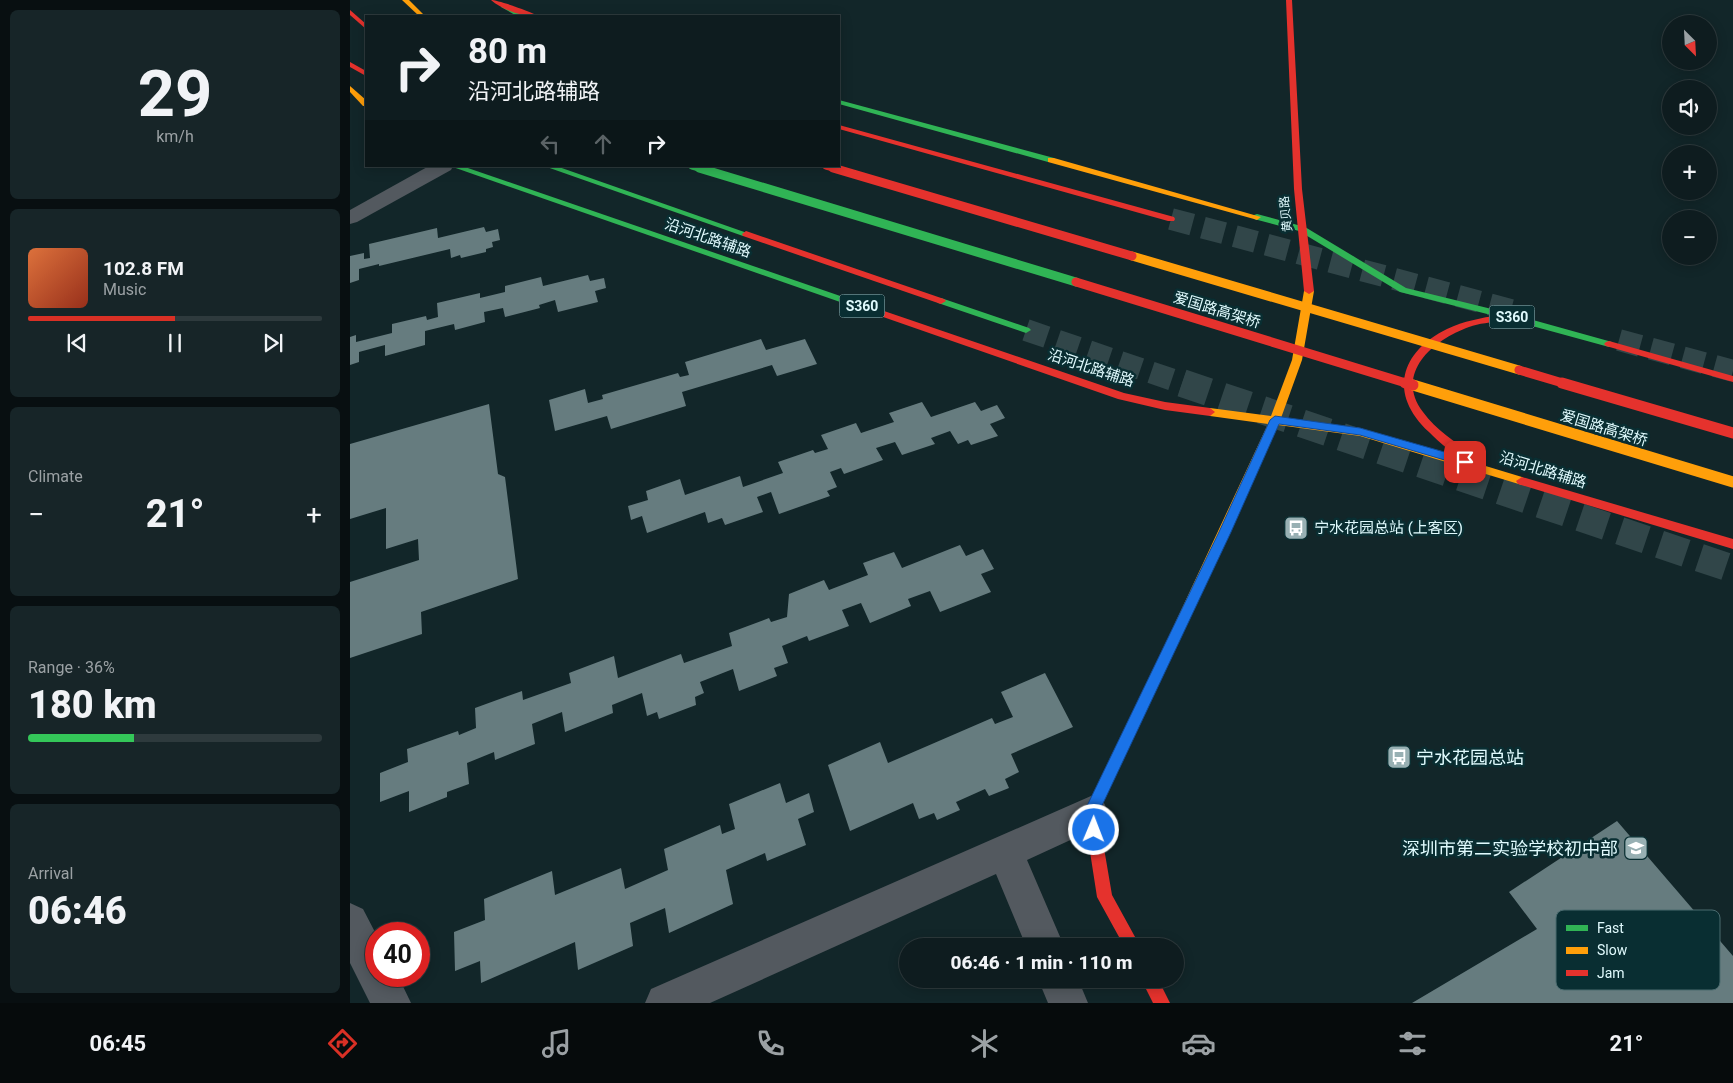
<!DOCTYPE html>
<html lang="en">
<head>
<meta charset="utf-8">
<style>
  body { margin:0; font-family:Roboto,"Noto Sans SC",sans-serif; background:#172528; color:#f1f3f6; height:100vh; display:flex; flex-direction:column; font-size:19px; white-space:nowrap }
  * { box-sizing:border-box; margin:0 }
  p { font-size:16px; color:#9ba1a4 }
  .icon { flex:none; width:28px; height:28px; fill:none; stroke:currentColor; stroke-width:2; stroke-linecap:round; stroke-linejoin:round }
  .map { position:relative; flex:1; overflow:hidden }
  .sheet { display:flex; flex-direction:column; gap:10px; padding:10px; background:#080f11; width:350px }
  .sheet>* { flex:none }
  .guide { position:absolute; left:15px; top:15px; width:475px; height:152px; border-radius:0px; box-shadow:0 2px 12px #0003,0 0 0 1px #2e3a3d; background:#0e1c1f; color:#f1f3f6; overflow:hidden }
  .needle { width:32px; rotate:156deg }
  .tools { position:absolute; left:1312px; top:15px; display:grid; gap:10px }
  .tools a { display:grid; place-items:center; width:55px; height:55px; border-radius:50%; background:#0e1c1f; box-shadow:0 2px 12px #0003,0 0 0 1px #2e3a3d; font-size:25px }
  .speed { position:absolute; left:15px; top:922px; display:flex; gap:10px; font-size:25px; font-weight:700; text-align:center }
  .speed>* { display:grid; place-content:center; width:65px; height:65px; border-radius:50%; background:#0e1c1f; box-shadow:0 2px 12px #0003,0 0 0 1px #2e3a3d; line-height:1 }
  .speed .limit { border:8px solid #d22; background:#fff; color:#111 }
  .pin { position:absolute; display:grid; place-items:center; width:42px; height:42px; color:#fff; margin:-21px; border-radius:10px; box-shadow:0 2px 8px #0006 }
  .me { position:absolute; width:55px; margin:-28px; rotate:1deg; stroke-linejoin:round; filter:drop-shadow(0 0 4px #0008) }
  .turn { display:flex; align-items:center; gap:18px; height:105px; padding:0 20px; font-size:22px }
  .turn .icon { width:65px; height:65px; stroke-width:2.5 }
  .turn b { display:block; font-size:35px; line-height:42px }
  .lanes { display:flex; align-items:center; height:48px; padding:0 20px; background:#0003; justify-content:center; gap:25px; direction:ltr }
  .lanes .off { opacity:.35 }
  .big { font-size:38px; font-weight:800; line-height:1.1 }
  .sheet .tile { flex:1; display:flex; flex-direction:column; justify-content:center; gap:8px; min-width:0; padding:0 18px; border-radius:8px; background:#172528 }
  .sheet .dial { align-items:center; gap:0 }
  .dial b { font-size:65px; line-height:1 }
  .song { display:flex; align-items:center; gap:15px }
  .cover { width:60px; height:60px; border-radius:8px; background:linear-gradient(135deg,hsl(20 70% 55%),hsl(10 70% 35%)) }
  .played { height:5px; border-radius:2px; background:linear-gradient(90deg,#d93025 50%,#2e3a3d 50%) }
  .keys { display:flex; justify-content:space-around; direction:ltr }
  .heat { display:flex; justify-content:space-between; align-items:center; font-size:28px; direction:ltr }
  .charge { height:8px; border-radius:4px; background:linear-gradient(90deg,#34c759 36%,#2e3a3d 0) }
  .trip { position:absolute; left:549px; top:938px; width:285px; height:50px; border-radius:25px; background:#0e1c1f; box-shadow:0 2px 12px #0003,0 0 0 1px #2e3a3d; font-weight:800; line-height:50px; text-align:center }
  .tabs { display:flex; height:80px; justify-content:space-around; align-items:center; background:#060b0c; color:#9ba1a4 }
  .tabs .icon { width:35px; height:35px }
  .tabs .on { color:#d93025 }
  .tabs b { font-size:22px; color:#f1f3f6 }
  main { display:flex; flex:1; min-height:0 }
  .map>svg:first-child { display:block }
</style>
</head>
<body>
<main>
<section class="sheet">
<div class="tile dial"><b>29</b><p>km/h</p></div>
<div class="tile">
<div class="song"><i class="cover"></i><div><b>102.8 FM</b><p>Music</p></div></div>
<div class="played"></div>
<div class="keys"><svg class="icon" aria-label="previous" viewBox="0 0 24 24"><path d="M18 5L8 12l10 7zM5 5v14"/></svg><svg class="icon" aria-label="pause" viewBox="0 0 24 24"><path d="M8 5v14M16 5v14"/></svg><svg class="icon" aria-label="next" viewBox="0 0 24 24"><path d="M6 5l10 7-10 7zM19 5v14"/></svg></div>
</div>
<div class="tile"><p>Climate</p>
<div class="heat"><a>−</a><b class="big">21°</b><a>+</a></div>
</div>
<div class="tile"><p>Range · 36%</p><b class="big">180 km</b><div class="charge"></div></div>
<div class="tile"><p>Arrival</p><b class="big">06:46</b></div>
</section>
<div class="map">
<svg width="1383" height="1003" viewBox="0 0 1383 1003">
  <rect width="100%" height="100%" fill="#122629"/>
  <!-- building -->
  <g fill="#667c7f">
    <polygon points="134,227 136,232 148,229 150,240 142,242 143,247 136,249 136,252 111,258 110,255 101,258 100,249 29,266 29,264 9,269 9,280 0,283 0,256 14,253 14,259 20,258 19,244 87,228 88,238"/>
    <polygon points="238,275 240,281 254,278 256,288 245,291 248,302 208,312 205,300 189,305 190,308 155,317 153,308 134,312 135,322 105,330 104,324 75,331 75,345 35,356 35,345 9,352 9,362 0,365 0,337 6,335 6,342 42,333 42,324 76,316 77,320 88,317 87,303 130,293 130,298 155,292 155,286 191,277 193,286"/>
    <polygon points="411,339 416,350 455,339 467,364 427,376 422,365 332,392 336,406 261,429 257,416 205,431 199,400 235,389 238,403 253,399 252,395 328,373 330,377 339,375 335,362"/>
    <polygon points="572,402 581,417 625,402 631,411 647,405 655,418 640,424 648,436 621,445 618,440 608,444 600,431 581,438 585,444 552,455 545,442 526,448 533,460 494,474 491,468 480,472 487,487 477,491 480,496 429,514 421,492 407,497 413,512 375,525 372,518 358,523 355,512 297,533 292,516 281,520 278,506 298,500 296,491 330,479 335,495 390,476 393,487 433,473 428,462 463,450 465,453 478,449 471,435 506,423 511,433 544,422 539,413"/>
    <polygon points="139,404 148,474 155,477 168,579 71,612 72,634 0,658 0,582 69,560 68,539 36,549 36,508 0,519 0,444"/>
    <polygon points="610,545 616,556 633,549 644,569 631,574 641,592 590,612 580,591 558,599 561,606 520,623 511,603 492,610 499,626 459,641 457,636 432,646 438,663 424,668 427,676 389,691 383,669 350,682 354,693 345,697 346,705 309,719 307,712 297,716 292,693 262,705 263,713 215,732 212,712 182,724 185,744 145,760 144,752 117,763 119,784 97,792 97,797 59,812 59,791 30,802 30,773 58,762 57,749 108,731 109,735 126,728 125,708 172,691 173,700 221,683 219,673 264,656 268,678 331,654 334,663 382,646 379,633 419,618 421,622 437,617 439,594 474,580 479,590 518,575 513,563 544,552 552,568"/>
    <polygon points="695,673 723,727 661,754 669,772 655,779 659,788 639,796 635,789 606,802 610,810 587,820 584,813 569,819 563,803 500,831 478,765 530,742 538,763 642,718 645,724 663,717 651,692"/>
    <polygon points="430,783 436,803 459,793 464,812 448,819 456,845 417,861 415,853 376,870 383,904 319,933 315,908 280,923 283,946 228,970 225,942 131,983 130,961 105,971 104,932 135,920 134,899 202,871 205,895 271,868 275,889 318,870 314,849 370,825 372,834 385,829 379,804"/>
    <polygon points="1267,821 1383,956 1383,1003 1062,1003 1187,929 1159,892"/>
  </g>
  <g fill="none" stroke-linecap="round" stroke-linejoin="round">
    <!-- highway-tunnel-far1 -->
    <g stroke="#314649" stroke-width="22" stroke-dasharray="22 11" stroke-linecap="butt">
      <polyline points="821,219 1164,311"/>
      <polyline points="676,330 835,384"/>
      <polyline points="1269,340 1383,371"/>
    </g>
    <!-- highway-tunnel -->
    <polyline stroke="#314649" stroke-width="28" stroke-dasharray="28 14" stroke-linecap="butt" points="832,383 1383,569"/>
    <!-- street -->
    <g fill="#53595f" fill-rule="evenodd">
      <polygon points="79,166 103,166 101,170 7,222 0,224 0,210"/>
      <polygon points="741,796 753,801 759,813 753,825 677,860 714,946 676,946 646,874 360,1003 295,1003 301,989"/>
      <polygon points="0,903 13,909 26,934 26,976 48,976 61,1003 20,1003 0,963"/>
      <polygon points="688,979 728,979 738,1003 698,1003"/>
    </g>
    <!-- fast -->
    <g fill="#30b455" fill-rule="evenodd">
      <polygon points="151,5 155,5 174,16 167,16 151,7"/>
      <polygon points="489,100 704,158 705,160 698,162 489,104"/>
      <polygon points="100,166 112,166 499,299 501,301 496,304 493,303"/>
      <polygon points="194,166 206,166 400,234 399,236 393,236"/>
      <polygon points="907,214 955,227 1056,288 1158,313 1262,342 1264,344 1259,347 1157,319 1050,292 949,231 904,219 904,215"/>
      <polygon points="591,298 679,328 681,330 676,333 673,332 588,303 586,301"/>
    </g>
    <!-- slow -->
    <g fill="#ff9f0a" fill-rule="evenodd">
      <polygon points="52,0 59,0 75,16 69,16"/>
      <polygon points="0,86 16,100 16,106 13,106 0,92"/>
      <polygon points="698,158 704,158 911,217 907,220 904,219 698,162"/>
      <polygon points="959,288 964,291 952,360 931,418 1010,428 1172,477 1178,481 1172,485 1010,436 928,425 830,638 826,639 822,638 820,634 918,424 860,416 855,412 860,408 921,416 942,360 954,291"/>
    </g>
    <!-- jam -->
    <g fill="#e5322d" fill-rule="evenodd">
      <path d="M141 0C148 0 182 12 188 16 173 17 152 10 141 0Z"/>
      <polygon points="936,0 942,0 952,189 964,291 959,294 954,291 944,189"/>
      <polygon points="0,10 16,24 16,29 0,15"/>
      <polygon points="0,62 16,71 16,76 0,67"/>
      <polygon points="489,125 824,217 825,219 824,221 818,221 489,129"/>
      <polygon points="396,231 594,299 596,301 591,304 588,303 393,236 392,234"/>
      <polygon points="496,298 774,393 815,402 860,408 865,412 860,416 815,410 768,399 493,303 491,301"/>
      <path d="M1149 315 1152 316V320C1141 323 1129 323 1119 327 1083 340 1044 373 1073 412 1086 430 1105 442 1123 454L1124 457 1119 461C1105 457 1089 442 1079 432 1038 394 1050 352 1097 329 1114 321 1131 318 1149 315Z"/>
      <polygon points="1259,341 1383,376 1383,382 1256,346 1254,344 1256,342"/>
      <polygon points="1172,477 1383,539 1383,549 1168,484 1166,481"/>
      <polygon points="826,629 830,630 832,634 748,813 762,895 790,946 774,946 747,897 734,813 822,630"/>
      <polygon points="791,979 808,979 820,1003 803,1003"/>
    </g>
    <!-- fast-bridge-far1 -->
    <polyline stroke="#30b455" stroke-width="7" points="342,166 353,169"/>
    <!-- fast-bridge -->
    <polyline stroke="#30b455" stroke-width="9" points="349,168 726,282"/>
    <!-- slow-bridge-far1 -->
    <polyline stroke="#ff9f0a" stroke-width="9" points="782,256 1169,370"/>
    <!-- slow-bridge -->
    <polyline stroke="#ff9f0a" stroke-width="11" points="1063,385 1383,482"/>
    <!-- jam-bridge-far2 -->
    <polyline stroke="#e5322d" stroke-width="7" points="476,166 487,169"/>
    <!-- jam-bridge-far1 -->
    <g stroke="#e5322d" stroke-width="9">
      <polyline points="483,168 782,256"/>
      <polyline points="726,282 1059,384"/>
      <polyline points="1169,370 1216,384"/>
    </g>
    <!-- jam-bridge -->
    <g stroke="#e5322d" stroke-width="11">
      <polyline points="1055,383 1063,385"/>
      <polyline points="1212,383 1383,433"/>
    </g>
  </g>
  <!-- route -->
  <polygon fill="#1a73e8" stroke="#114b97" points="925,416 1010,428 1119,459 1121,462 1115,466 1010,435 929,424 881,532 748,814 751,830 749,835 744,837 738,835 733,813 736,808 869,532 920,420"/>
  <!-- icons -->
  <defs>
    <g id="bus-square" transform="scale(1.25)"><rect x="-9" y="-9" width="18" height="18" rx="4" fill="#98b0b3" stroke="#092e32"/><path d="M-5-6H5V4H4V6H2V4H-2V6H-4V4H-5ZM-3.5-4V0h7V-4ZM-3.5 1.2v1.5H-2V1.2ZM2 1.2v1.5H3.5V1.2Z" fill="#fff"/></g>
    <g id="school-square" transform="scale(1.25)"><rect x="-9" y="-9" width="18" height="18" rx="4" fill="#98b0b3" stroke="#092e32"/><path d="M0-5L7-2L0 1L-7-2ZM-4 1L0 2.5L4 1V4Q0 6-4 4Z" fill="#fff"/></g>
  </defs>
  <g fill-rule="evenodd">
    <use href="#bus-square" x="946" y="528"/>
    <use href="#bus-square" x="1049" y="757"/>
    <use href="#school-square" x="1286" y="848"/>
  </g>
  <g text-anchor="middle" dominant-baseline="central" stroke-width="5" stroke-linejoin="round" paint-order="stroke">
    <!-- far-street labels -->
    <g font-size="12" fill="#e0fafd" stroke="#092e32">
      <text transform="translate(936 214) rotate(-96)">黄贝路</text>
    </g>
    <!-- shield labels -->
    <g fill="#092e32" stroke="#a0bdc0" stroke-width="1">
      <rect x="489.5" y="294.5" width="45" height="23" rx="4"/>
      <rect x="1139.5" y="305.5" width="45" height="23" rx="4"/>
    </g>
    <g font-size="14" font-weight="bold" fill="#e0fafd">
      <text x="512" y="306">S360</text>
      <text x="1162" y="317">S360</text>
    </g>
    <!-- street labels -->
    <g font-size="15" fill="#e0fafd" stroke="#092e32">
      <text transform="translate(358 238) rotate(19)">沿河北路辅路</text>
      <text transform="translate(867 310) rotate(17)">爱国路高架桥</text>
      <text transform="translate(741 368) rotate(18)">沿河北路辅路</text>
      <text transform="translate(1254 428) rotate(17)">爱国路高架桥</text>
      <text transform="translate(1193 470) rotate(17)">沿河北路辅路</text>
    </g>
    <!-- poi labels -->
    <g font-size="15" fill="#e0fafd" stroke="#092e32" text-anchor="start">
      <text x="964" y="528">宁水花园总站 (上客区)</text>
    </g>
    <!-- near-poi labels -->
    <g font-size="18" fill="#e0fafd" stroke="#092e32" text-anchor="start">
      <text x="1066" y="757">宁水花园总站</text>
      <text x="1268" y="848" text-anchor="end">深圳市第二实验学校初中部</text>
    </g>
  </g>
  <!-- legend -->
  <rect x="1206" y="910" width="164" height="80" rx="8" fill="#092e32" stroke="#4a6b6f" stroke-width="1"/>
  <rect x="1216" y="925" width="22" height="6" fill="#30b455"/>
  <rect x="1216" y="947" width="22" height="7" fill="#ff9f0a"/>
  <rect x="1216" y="970" width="22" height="6" fill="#e5322d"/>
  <g font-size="14" fill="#e0fafd">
    <text x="1247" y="933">Fast</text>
    <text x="1247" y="955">Slow</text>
    <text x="1247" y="978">Jam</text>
  </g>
</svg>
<div class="tools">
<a><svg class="needle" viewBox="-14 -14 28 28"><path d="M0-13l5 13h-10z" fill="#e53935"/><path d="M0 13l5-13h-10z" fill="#9ba1a4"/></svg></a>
<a><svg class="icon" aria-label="sound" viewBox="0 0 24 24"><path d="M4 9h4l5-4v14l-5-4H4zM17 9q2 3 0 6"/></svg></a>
<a>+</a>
<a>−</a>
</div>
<div class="speed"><div class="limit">40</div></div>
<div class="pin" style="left:1115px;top:462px;background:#d93025"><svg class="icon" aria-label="arrive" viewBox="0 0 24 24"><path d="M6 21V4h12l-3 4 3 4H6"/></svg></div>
<svg class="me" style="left:744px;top:830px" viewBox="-20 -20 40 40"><circle r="17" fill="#1a73e8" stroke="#fff" stroke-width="3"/><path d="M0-11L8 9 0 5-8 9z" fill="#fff"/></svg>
<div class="trip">06:46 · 1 min · 110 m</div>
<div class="guide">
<div class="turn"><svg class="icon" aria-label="right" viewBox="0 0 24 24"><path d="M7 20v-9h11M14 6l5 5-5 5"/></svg><div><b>80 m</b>沿河北路辅路</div></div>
<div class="lanes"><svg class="icon off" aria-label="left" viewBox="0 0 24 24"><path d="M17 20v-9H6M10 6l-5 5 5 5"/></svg><svg class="icon off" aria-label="ahead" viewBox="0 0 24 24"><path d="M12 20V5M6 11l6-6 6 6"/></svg><svg class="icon" aria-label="right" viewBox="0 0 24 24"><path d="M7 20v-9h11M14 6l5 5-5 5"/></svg></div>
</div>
</div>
</main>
<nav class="tabs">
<b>06:45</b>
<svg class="icon on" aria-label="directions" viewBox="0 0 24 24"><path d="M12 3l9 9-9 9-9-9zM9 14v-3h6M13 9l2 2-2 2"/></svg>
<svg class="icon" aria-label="music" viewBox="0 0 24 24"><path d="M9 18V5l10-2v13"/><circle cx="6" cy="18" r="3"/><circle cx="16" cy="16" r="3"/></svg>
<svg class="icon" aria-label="phone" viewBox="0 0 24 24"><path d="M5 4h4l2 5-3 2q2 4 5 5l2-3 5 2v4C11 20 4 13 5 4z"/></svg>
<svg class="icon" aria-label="climate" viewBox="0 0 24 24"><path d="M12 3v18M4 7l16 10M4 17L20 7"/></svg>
<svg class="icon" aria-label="car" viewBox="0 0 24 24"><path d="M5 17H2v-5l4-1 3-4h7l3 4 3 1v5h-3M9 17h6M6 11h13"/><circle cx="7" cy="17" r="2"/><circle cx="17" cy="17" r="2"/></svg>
<svg class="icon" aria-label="filters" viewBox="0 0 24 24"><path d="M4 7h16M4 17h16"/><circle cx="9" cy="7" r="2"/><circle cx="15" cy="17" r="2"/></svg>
<b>21°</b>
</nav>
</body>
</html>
